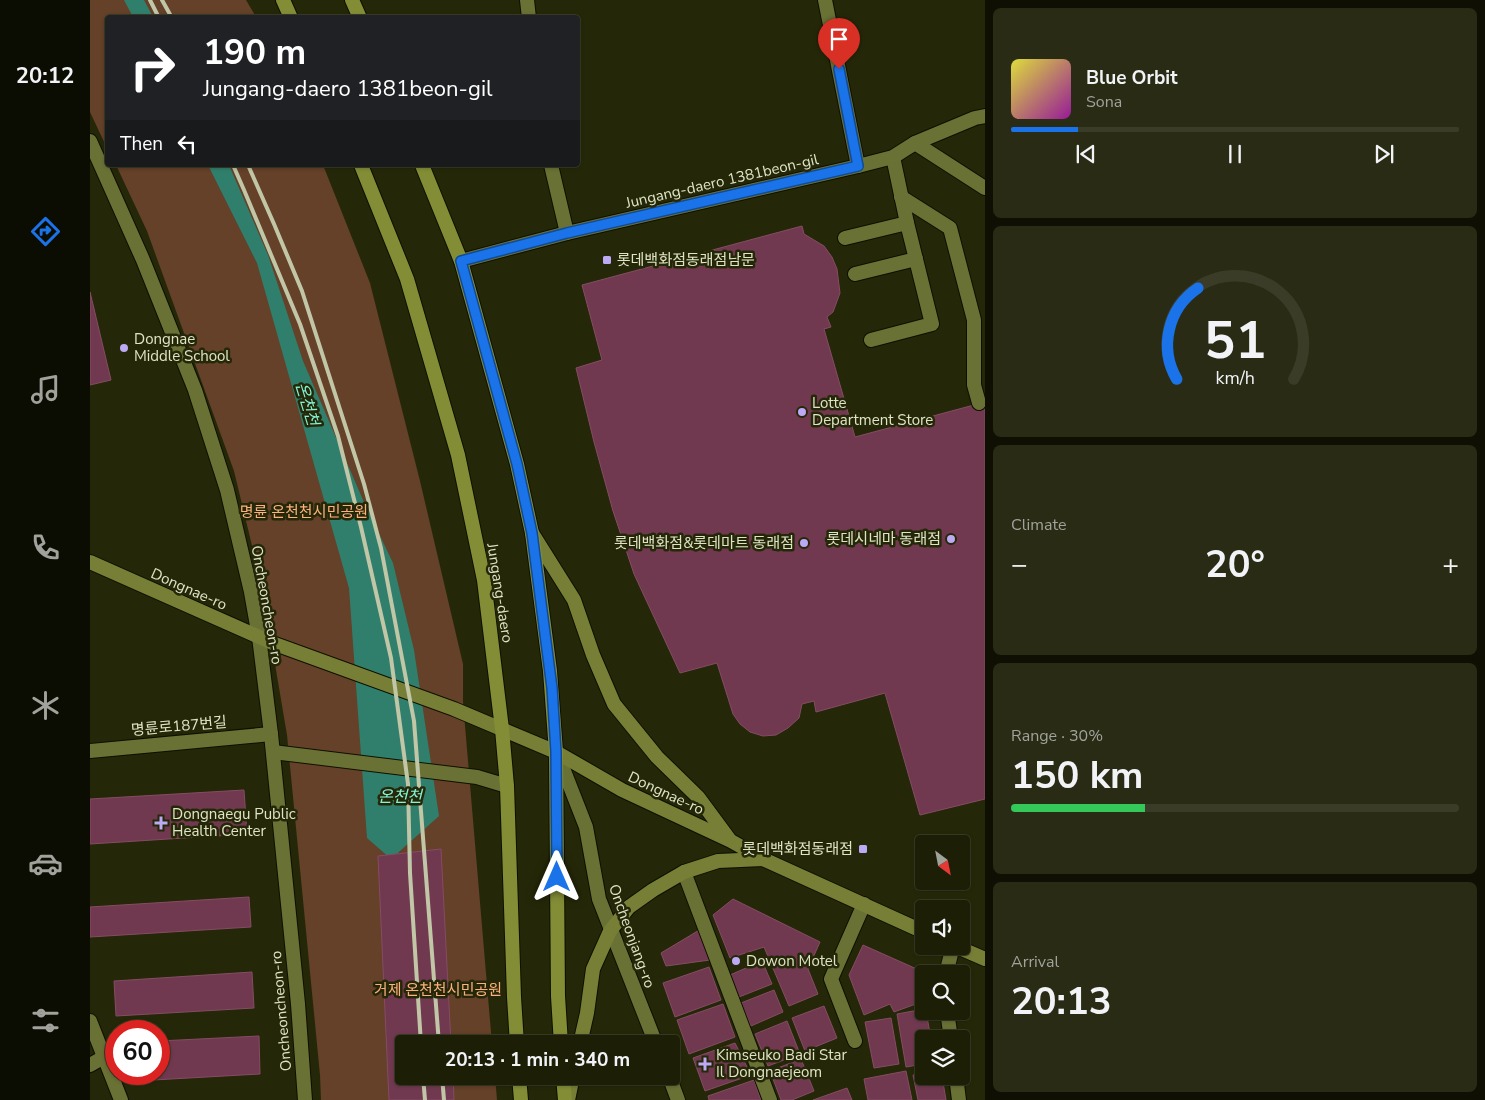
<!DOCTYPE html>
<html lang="en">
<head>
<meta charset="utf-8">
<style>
  body { margin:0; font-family:"Nunito Sans","Noto Sans KR",sans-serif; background:#292b14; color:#f1f3f6; height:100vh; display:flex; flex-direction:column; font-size:19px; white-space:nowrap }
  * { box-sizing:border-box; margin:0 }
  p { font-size:16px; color:#a0a29b }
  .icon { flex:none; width:28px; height:28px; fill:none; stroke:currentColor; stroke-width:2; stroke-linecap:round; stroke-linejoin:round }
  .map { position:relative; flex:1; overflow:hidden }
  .details { display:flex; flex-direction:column; gap:8px; padding:8px; background:#0f1003; width:500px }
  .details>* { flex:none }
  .hud { position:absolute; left:15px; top:15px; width:475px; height:152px; border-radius:5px; box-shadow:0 1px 4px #0004,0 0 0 1px #3a3c28; background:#202124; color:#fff; overflow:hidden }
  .needle { width:32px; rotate:148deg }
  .buttons { position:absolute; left:825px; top:835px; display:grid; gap:10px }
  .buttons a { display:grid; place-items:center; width:55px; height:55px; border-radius:5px; background:#1c1e06; box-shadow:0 1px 4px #0004,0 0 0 1px #3a3c28; font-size:25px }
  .speed { position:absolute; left:15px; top:1020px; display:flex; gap:10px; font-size:25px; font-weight:700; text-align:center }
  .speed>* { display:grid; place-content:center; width:65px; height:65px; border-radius:50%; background:#1c1e06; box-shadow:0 1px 4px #0004,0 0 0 1px #3a3c28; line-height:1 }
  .speed .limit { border:8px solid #d22; background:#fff; color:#111 }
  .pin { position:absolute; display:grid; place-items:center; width:42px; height:42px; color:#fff; margin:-51px -21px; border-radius:50% 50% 50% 0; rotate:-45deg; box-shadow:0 0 5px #0007 }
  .pin .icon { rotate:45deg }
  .me { position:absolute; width:55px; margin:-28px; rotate:0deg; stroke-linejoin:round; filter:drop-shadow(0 0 4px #0008) }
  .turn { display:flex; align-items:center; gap:18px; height:105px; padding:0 15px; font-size:22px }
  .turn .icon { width:65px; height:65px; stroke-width:2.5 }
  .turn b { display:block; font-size:35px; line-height:42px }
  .then { display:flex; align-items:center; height:48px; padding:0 15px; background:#0003; gap:10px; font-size:19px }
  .big { font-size:38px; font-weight:700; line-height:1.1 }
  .details .widget { flex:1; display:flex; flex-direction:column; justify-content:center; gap:8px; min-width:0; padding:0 18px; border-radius:8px; background:#292b14 }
  .details .dial { align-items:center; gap:0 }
  .dial svg { height:130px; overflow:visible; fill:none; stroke:#3a3c28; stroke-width:7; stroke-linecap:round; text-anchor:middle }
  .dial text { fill:#f1f3f6; stroke:none }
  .song { display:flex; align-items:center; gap:15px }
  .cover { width:60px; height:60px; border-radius:8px; background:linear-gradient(135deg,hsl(60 70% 55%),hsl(300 70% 35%)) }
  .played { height:5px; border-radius:2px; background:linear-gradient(90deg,#1a73e8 15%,#3a3c28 15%) }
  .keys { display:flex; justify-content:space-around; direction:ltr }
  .heat { display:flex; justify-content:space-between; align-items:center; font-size:28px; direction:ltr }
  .charge { height:8px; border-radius:4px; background:linear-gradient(90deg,#34c759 30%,#3a3c28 0) }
  .trip { position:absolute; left:305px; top:1035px; width:285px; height:50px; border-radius:5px; background:#1c1e06; box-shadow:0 1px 4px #0004,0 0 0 1px #3a3c28; font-weight:700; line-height:50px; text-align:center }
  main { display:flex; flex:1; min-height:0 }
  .menu { display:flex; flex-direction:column; width:90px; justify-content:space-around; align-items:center; background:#0b0c02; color:#a0a29b }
  .menu .icon { width:35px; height:35px }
  .menu .selected { color:#1a73e8 }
  .menu b { font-size:22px; color:#f1f3f6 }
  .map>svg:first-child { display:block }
</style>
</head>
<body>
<main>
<nav class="menu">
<b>20:12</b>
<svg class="icon selected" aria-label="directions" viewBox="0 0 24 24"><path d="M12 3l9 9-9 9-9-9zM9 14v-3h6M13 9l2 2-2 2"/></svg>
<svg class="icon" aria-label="music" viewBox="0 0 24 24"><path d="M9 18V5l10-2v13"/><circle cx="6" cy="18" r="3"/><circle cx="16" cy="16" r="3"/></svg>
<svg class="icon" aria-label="phone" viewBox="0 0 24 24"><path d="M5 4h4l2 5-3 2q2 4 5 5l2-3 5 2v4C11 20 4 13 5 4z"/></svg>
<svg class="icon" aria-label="climate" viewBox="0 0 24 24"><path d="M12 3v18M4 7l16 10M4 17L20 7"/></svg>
<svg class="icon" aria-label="car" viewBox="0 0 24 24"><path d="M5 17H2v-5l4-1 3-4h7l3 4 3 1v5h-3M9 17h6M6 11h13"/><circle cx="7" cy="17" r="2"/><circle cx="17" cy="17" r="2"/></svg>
<svg class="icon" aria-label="filters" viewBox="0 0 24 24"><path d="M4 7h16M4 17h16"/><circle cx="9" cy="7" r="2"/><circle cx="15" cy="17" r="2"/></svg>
</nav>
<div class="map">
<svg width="895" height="1100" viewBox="0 0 895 1100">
  <rect width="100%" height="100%" fill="#252808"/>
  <!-- green -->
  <g fill="#644128">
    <polygon points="0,0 156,0 166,17 18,18 17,148 0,112"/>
    <polygon points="26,165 233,165 280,283 330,481 373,664 373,702 402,1044 314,1044 314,1076 405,1076 407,1100 231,1100 230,1075 197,735 172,587 144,471 57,231"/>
  </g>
  <!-- water -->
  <g fill="#307f6c">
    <polygon points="34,0 54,0 63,17 43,17"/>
    <polygon points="118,165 139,165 178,255 213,361 273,500 303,563 324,650 349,816 301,859 277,838 259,588 167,263"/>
  </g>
  <!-- building -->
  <g fill="#70394f" stroke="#854c63">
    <polygon points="712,226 714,234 734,246 742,257 747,269 750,293 743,312 737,317 741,327 734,329 765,437 895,402 895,799 830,815 795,693 726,712 724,701 712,704 709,718 698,728 686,735 673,736 660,732 650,724 643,714 627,663 590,673 544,574 523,511 504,442 486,368 512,360 492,285"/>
    <polygon points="0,292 21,380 0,385"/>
    <polygon points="154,790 157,834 0,844 0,799"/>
    <polygon points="351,849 361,1044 314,1044 314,1076 363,1076 364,1100 299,1100 288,856"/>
    <polygon points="159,897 161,927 0,937 0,907"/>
    <polygon points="643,899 730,942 718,969 728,994 699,1006 674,947 640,958 623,915"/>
    <polygon points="611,929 620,960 576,966 571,953"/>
    <polygon points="773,945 829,970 834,982 834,1001 804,1012 800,1004 774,1015 759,975"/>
    <polygon points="672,961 682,984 649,997 640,975"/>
    <polygon points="619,967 631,1000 585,1017 573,983"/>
    <polygon points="162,972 164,1008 26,1016 24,981"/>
    <polygon points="684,990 693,1012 661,1026 651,1003"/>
    <polygon points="633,1004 645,1037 599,1054 587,1020"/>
    <polygon points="734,1006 747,1038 715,1051 702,1018"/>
    <polygon points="834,1009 834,1011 836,1011 841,1039 834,1039 834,1064 816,1067 807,1014"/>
    <polygon points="801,1018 809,1064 784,1068 775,1022"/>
    <polygon points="697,1021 710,1054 678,1066 665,1034"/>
    <polygon points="169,1036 170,1074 28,1082 28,1074 69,1074 69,1041"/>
    <polygon points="645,1043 661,1075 615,1091 603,1058"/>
    <polygon points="711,1059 724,1091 702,1100 691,1100 680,1071"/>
    <polygon points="816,1071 822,1100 778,1100 774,1079"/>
    <polygon points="834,1073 834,1076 852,1076 856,1100 828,1100 823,1075"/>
    <polygon points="664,1080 671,1100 619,1100 618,1096"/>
    <polygon points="757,1088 762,1100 723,1100"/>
  </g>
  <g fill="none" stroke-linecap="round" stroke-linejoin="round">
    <!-- service casing -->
    <g stroke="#0e1000" stroke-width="16">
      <g id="service">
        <polyline points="811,197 860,228 884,320 884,385 889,403"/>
        <polyline points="755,238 817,223"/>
        <polyline points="765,274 826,259"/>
        <polyline points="781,340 842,324 817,223 803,157"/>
      </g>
    </g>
    <!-- minor casing -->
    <g stroke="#0e1000" stroke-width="16">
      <g id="minor">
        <polyline points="437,0 439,18"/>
        <polyline points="735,0 768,166"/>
        <polyline points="825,143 895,188"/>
        <polyline points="461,165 477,233"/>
        <polyline points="169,637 181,734 208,1004 215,1100"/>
        <polyline points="0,751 181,734"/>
        <polyline points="183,752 387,777 417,786"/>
        <polyline points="594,872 680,1100"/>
        <polyline points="856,974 863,946"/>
        <polyline points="857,1011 861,1039"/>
        <polyline points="0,1021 31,1100"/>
        <polyline points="765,1041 741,979 774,904"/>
        <polyline points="0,1065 14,1057"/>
        <polyline points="866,1076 869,1100"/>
      </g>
    </g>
    <!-- tertiary casing -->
    <g stroke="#0e1000" stroke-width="16">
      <g id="tertiary">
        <polyline points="0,141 53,260 105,390 137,490 161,592 169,637"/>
        <polyline points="371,261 477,233 768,166 803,157 825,143 885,118 895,116"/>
        <polyline points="467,753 496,827 509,899 566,1044"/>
        <polyline points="579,1076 588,1100"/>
      </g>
    </g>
    <!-- secondary casing -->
    <g stroke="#0e1000" stroke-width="16">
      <g id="secondary">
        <polyline points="442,533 484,600 503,655 524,704 567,757 608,797 639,839"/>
        <polyline points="0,562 185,644 364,709 466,752 532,790 641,841 673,859 834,932"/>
        <polyline points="865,946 895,959"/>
        <polyline points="490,1044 497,1013 503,969 520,931 539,907 563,890 594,872 628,861 673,859"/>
        <polyline points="478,1100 483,1076"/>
      </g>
    </g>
    <!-- primary casing -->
    <g stroke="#0e1000" stroke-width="16">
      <g id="primary">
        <polyline points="193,0 201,18"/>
        <polyline points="262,0 270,18"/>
        <polyline points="271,165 317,279 368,455 394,580 412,729 417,786 424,997 427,1044"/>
        <polyline points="332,165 371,261 427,464 442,533 460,671 466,752 468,996 471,1044"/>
        <polyline points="429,1076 431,1100"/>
        <polyline points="473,1076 475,1100"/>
      </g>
    </g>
    <!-- service -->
    <use href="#service" stroke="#6a7135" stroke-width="14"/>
    <!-- minor -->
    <use href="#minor" stroke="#6a7135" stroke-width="14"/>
    <!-- tertiary -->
    <use href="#tertiary" stroke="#6a7135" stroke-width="14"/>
    <!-- secondary -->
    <use href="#secondary" stroke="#777f36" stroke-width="14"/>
    <!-- primary -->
    <use href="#primary" stroke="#838d36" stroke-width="14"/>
    <!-- rail -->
    <g stroke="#c1c6a7" stroke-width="4">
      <polyline points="60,0 69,18"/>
      <polyline points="72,0 82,18"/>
      <polyline points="143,165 154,190 210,324 248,436 271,527 301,658 318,784 320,873 331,1044"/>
      <polyline points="158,165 184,224 212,291 274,484 291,548 324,721 349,1044"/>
      <polyline points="333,1076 335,1100"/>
      <polyline points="352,1076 354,1100"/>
    </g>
  </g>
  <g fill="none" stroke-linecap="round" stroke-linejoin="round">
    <!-- route casing -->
    <g stroke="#114b97" stroke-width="12">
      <polyline id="route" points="467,877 466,752 462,688 442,533 427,464 371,261 477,233 768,166 749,69"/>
    </g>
    <!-- route -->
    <use href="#route" stroke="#1a73e8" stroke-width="9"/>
  </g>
  <!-- markers -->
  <g fill="#bcaaf5" stroke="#252808" stroke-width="2">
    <rect x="512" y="255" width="10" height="10" rx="2.5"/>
    <circle cx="34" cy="348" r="5"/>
    <circle cx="712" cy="412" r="5"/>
    <circle cx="861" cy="539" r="5"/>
    <circle cx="714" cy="543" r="5"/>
    <path d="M68.5 815.5h5v5h5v5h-5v5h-5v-5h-5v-5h5z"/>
    <rect x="768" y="844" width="10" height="10" rx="2.5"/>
    <circle cx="646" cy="961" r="5"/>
    <path d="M612.5 1056.5h5v5h5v5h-5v5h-5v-5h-5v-5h5z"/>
  </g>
  <g text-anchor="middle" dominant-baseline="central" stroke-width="5" stroke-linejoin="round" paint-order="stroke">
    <!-- street labels -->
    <g font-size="15" fill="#dfe4c5" stroke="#252808">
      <text transform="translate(632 181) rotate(-13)">Jungang-daero 1381beon-gil</text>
      <text transform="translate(99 589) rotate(24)">Dongnae-ro</text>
      <text transform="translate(410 593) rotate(81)">Jungang-daero</text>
      <text transform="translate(177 605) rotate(80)">Oncheoncheon-ro</text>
      <text transform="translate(89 726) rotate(-5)">명륜로187번길</text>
      <text transform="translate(576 793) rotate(25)">Dongnae-ro</text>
      <text transform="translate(542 936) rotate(70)">Oncheonjang-ro</text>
      <text transform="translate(191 1011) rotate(-95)">Oncheoncheon-ro</text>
    </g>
    <!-- poi labels -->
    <g font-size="15" fill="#dfe4c5" stroke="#252808" text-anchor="start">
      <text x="527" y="260">롯데백화점동래점남문</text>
      <text x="44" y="339">Dongnae<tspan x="44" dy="17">Middle School</tspan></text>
      <text x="722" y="403">Lotte<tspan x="722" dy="17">Department Store</tspan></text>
      <text x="851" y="539" text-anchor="end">롯데시네마 동래점</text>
      <text x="704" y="543" text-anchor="end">롯데백화점&amp;롯데마트 동래점</text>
      <text x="82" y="814">Dongnaegu Public<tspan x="82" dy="17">Health Center</tspan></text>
      <text x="763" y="849" text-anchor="end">롯데백화점동래점</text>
      <text x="656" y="961">Dowon Motel</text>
      <text x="626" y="1055">Kimseuko Badi Star<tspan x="626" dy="17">Il Dongnaejeom</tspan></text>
    </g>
    <!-- park labels -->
    <g font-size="15" fill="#fdb17c" stroke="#252808">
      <text x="214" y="512">명륜 온천천시민공원</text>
      <text x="348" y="990">거제 온천천시민공원</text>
    </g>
    <!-- water labels -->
    <g font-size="16" font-style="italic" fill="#84f4d7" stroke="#252808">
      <text transform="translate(217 404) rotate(73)">온천천</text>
      <text x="310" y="797">온천천</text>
    </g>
  </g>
</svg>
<div class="buttons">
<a><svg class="needle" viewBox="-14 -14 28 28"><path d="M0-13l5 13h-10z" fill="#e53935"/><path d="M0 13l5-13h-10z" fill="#a0a29b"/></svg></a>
<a><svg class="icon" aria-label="sound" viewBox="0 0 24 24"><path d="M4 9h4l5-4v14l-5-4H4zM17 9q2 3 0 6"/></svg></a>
<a><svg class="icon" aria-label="search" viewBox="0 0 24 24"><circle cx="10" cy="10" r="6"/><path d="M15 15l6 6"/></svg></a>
<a><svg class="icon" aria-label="layers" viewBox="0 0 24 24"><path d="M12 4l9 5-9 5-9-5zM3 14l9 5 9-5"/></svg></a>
</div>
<div class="speed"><div class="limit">60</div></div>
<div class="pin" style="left:749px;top:69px;background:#d93025"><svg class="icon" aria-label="arrive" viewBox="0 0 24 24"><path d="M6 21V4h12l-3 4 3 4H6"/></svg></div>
<svg class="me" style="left:467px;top:877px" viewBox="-20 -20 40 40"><path d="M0-17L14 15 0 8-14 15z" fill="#1a73e8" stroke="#fff" stroke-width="4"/></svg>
<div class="trip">20:13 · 1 min · 340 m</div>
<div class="hud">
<div class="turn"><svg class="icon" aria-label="right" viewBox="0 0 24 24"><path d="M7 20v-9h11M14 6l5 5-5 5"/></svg><div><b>190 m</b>Jungang-daero 1381beon-gil</div></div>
<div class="then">Then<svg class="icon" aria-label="left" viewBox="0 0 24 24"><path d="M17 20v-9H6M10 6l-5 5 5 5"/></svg></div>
</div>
</div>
<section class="details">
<div class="widget">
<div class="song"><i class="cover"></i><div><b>Blue Orbit</b><p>Sona</p></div></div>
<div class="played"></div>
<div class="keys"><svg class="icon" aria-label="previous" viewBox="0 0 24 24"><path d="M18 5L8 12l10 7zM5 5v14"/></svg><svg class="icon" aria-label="pause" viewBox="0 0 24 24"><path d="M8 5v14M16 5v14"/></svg><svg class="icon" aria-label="next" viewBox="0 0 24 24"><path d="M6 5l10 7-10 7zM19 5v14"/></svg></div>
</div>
<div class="widget dial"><svg viewBox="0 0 100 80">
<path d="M14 69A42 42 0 1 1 86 69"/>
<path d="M14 69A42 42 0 0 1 27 13" stroke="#1a73e8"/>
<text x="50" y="56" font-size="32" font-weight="700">51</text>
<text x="50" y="72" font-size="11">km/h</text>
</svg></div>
<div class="widget"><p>Climate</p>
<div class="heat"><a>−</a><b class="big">20°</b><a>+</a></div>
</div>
<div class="widget"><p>Range · 30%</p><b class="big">150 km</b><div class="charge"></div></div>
<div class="widget"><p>Arrival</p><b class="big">20:13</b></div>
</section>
</main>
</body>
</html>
